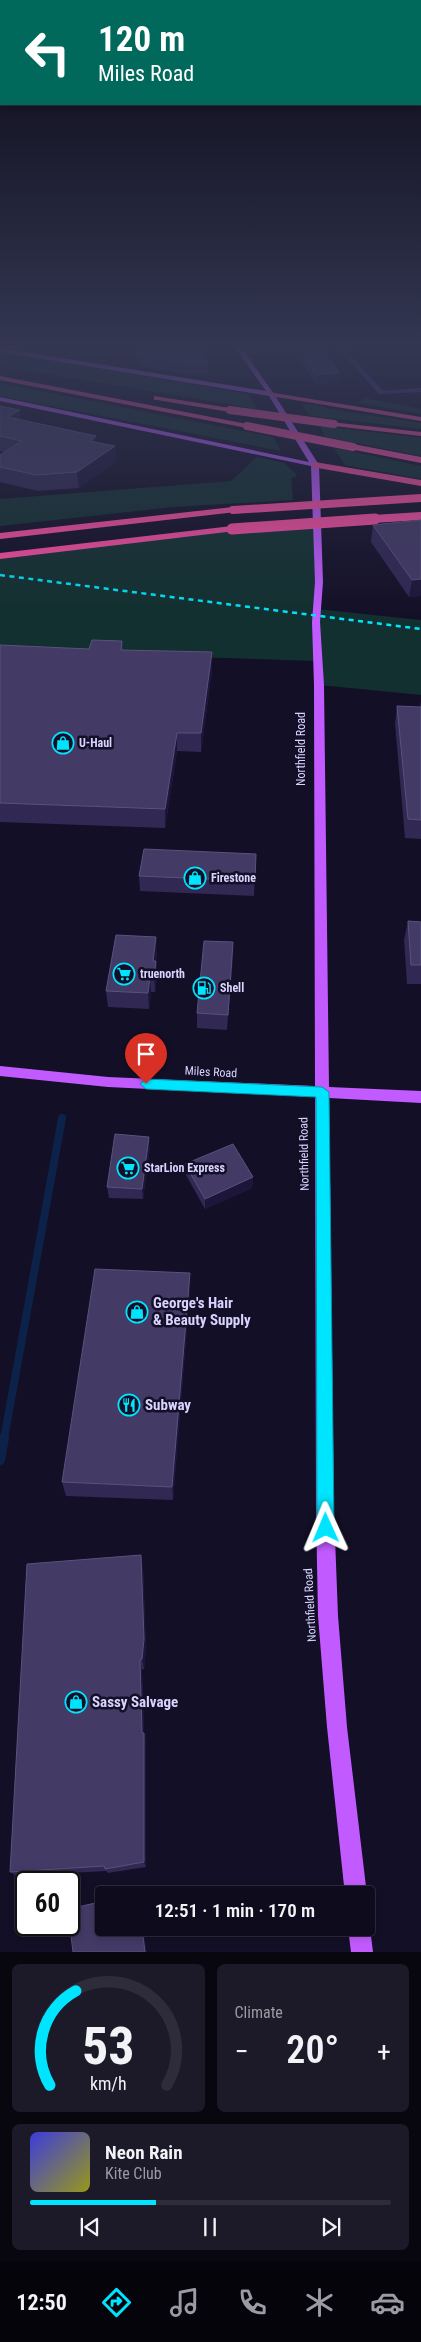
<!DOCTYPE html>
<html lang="en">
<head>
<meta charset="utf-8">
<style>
  body { margin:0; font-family:"Roboto Condensed",sans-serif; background:#1c1929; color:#f1f3f6; height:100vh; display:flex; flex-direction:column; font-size:19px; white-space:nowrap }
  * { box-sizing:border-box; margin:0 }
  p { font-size:16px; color:#9b9ba3 }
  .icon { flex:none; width:28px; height:28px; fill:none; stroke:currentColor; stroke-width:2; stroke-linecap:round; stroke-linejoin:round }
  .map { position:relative; height:1952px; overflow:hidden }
  .details { display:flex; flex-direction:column; gap:12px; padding:12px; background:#08060f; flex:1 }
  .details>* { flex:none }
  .guide { position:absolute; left:0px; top:0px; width:421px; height:105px; box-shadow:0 2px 8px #0003,0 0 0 1px #2e2b3b; background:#00695c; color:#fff; overflow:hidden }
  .speed { position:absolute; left:15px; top:1871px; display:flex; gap:10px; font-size:25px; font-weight:700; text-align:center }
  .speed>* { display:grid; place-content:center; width:65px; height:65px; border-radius:50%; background:#0e0b1c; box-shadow:0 2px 8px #0003,0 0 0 1px #2e2b3b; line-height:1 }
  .speed .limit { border:2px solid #111; border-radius:8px; background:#fff; color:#111 }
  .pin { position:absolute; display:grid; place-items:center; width:42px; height:42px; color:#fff; margin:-51px -21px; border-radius:50% 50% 50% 0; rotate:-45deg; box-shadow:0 0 5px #0007 }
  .pin .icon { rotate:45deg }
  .me { position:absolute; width:55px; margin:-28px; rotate:359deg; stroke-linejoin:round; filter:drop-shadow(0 0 4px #0008) }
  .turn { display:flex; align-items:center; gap:18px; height:105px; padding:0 15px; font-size:22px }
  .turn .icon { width:65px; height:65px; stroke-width:2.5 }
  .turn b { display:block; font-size:35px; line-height:42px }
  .big { font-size:38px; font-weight:600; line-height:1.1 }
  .details .card { flex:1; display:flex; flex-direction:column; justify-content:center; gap:8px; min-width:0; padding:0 18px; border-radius:8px; background:#1c1929 }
  .details .dial { align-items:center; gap:0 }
  .dial svg { height:130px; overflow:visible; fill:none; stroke:#2e2b3b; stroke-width:7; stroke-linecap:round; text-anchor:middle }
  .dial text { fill:#f1f3f6; stroke:none }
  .song { display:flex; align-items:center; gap:15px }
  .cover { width:60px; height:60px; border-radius:8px; background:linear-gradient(135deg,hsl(240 70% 55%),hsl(60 70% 35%)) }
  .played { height:5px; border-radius:2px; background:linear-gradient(90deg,#00e5ff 35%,#2e2b3b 35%) }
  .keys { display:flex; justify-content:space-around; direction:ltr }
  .heat { display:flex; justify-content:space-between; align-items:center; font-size:28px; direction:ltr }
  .details .tiles { flex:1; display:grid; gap:12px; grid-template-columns:1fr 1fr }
  .card:last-child { grid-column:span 2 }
  .trip { position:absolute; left:95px; top:1886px; width:280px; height:50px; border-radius:5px; background:#0e0b1c; box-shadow:0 2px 8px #0003,0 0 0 1px #2e2b3b; font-weight:600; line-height:50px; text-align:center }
  .menu { display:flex; height:80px; justify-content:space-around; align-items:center; background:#06040b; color:#9b9ba3 }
  .menu .icon { width:35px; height:35px }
  .menu .current { color:#00e5ff }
  .menu b { font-size:22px; color:#f1f3f6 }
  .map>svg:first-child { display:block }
</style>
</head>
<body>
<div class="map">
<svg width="421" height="1952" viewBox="0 0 421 1952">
  <rect width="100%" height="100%" fill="#130f26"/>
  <!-- green -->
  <g fill="#12302f">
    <polygon points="0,352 248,394 257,409 0,366"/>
    <polygon points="0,383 273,437 281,451 0,396"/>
    <polygon points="364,398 421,409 421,414 358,403"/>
    <polygon points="302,404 317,405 330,409 421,423 421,429 312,416 308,414"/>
    <polygon points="320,426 421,438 421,456 325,437"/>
    <polygon points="334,448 421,466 421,479 345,465"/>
    <polygon points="257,457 284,463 296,474 297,476 291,478 293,500 173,507 0,526 0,499 231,481"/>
    <polygon points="316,520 317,609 421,620 421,695 319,685 317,661 0,651 0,556"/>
  </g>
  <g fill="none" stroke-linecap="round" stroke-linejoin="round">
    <!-- stream-far1 -->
    <polyline stroke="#0c2248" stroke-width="8" points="4,1439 62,1118"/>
    <!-- stream -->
    <polyline stroke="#0c2248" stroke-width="10" points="0,1460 4,1438"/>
    <!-- minor -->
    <g fill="#3d3a85" fill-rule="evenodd">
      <polygon points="307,346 328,346 241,354 238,352"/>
      <polygon points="336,346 342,346 383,391 421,388 421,392 379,394"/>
    </g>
    <!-- major -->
    <g fill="#c25bff" fill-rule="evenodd">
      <polygon points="234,346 240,346 274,394 319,465 323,582 320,622 324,685 329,1087 421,1091 421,1103 329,1098 334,1511 338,1616 347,1727 367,1895 366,1897 366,1895 345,1895 327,1727 318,1616 316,1511 315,1097 108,1087 0,1076 0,1066 108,1077 315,1086 314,685 312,622 315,582 311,466 0,401 0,397 309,462 269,396 0,352 0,348 266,391"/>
      <polygon points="366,1920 370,1928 373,1952 351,1952 348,1928 366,1928"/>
    </g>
    <!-- highway -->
    <g fill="#ff4fa3" fill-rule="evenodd">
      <polygon points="0,376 247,424 251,426 247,428 0,380"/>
      <polygon points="268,392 421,417 421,421 271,396 267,394"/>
      <polygon points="154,396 230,408 234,410 230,412 157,400 154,400"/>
      <polygon points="331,422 421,432 421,436 334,426 330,424"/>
      <polygon points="353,444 421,457 421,463 350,449 350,445"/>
      <polygon points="315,462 421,480 421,486 312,467 311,465"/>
      <polygon points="233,507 236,508 236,512 0,539 0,533"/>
      <polygon points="232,526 237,529 235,531 0,559 0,553"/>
    </g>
    <!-- rail -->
    <polyline stroke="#00e5ff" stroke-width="2.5" stroke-dasharray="5 4.5" stroke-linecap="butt" points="0,575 421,629"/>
    <!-- highway-bridge-far1 -->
    <g stroke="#ff4fa3" stroke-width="8">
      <polyline points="230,410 334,424"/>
      <polyline points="247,426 353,447"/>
      <polyline points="233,510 421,498"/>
      <polyline points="357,520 421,516"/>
    </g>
    <!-- highway-bridge -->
    <polyline stroke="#ff4fa3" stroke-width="11" points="232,529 375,519"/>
  </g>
  <!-- wall -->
  <g fill="#312854">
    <polygon points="171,346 199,346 208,363 208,374 192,375 138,366 137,355"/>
    <polygon points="297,348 340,373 339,382 317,384 296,356"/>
    <polygon points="0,406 21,420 96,436 96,442 115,446 116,461 79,488 38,491 0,482 0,455 5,452 0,451"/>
    <polygon points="421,520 421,596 409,597 371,542 373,525"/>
    <polygon points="122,641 123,650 212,652 212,670 201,752 177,751 165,828 0,822 0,645 89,649"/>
    <polygon points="421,701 421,839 405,838 395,724 397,706 420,707"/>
    <polygon points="256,854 254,896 140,891 139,876"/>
    <polygon points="408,921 421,922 421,984 407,984 404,940"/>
    <polygon points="157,953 156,961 157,976 155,992 151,992 149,1009 108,1007 106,991"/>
    <polygon points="233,957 227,1030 197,1028 197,1013"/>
    <polygon points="150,1147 143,1199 109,1198 107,1187"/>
    <polygon points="185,1164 253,1177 252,1188 205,1209 186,1175"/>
    <polygon points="190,1290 173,1500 66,1496 62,1482"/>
    <polygon points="143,1567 146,1649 144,1669 142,1670 144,1733 146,1741 146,1867 108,1873 106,1871 16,1876 10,1872"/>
  </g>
  <!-- shaded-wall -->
  <g fill="#1d163a">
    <polygon points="340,373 339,382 317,384 317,375"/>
    <polygon points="20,410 21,425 8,417"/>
    <polygon points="96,436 97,451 90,441"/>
    <polygon points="115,446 116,461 79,488 77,472"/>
    <polygon points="421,579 421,596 409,597 412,580"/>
    <polygon points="212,652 212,670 201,752 201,733"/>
    <polygon points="177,733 177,751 165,828 165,809"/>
    <polygon points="156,937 157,953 154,976 153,961"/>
    <polygon points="233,942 233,957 227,1030 228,1015"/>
    <polygon points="156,961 157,976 155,992 154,977"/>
    <polygon points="150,977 151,992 149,1009 148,993"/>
    <polygon points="149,1137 150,1147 143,1199 142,1189"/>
    <polygon points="253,1177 252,1188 205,1209 205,1199"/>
    <polygon points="190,1273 190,1290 173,1500 172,1487"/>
    <polygon points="141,1555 143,1567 146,1649 144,1669 142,1659"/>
    <polygon points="140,1660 142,1670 144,1733 146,1741 146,1867 144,1862"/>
    <polygon points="142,1928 143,1928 147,1952 145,1952"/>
  </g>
  <!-- building -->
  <g fill="#433a66" stroke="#5a527e">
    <polygon points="178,346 199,346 208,363 191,364 137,355 138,349"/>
    <polygon points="319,346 340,373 317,375 297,348"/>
    <polygon points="0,406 20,410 8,417 96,436 90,441 115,446 77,472 36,475 0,467 0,455 22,441 0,436"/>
    <polygon points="421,520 421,579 412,580 373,525"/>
    <polygon points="92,640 122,641 121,650 212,652 201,733 177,733 165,809 0,803 0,645 89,649"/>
    <polygon points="397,706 421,707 421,820 408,819"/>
    <polygon points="144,849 256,854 255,881 139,876"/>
    <polygon points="408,921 421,922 421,965 411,965"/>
    <polygon points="116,935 156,937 153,961 156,961 154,977 150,977 148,993 106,991"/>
    <polygon points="204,941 233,942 228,1015 197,1013"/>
    <polygon points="115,1134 149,1137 142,1189 107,1187"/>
    <polygon points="233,1144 253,1177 205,1199 185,1164"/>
    <polygon points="95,1269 190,1273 172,1487 62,1482"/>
    <polygon points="141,1555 144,1639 142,1659 140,1660 142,1733 144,1733 144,1862 105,1869 104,1866 10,1872 27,1564"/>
    <polygon points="104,1901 104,1928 142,1928 145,1952 73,1952 69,1920 69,1909"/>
  </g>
  <!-- sky -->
  <linearGradient id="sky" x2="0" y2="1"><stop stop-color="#0a0815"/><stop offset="0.56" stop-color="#333752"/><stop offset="1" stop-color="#333752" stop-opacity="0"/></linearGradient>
  <rect width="421" height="619" fill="url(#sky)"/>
  <!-- route -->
  <polygon fill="#00e5ff" stroke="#0095a6" points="146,1079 322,1087 329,1092 334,1528 331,1534 326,1537 320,1534 317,1528 316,1097 146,1089 140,1084"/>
  <!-- icons -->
  <defs>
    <g id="shop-ring" transform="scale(1.125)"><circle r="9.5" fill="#130f26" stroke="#00e5ff" stroke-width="1.5"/><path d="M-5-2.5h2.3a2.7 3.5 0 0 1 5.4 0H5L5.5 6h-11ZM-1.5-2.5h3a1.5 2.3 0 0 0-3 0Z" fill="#00e5ff"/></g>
    <g id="supermarket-ring" transform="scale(1.125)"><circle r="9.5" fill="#130f26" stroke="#00e5ff" stroke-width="1.5"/><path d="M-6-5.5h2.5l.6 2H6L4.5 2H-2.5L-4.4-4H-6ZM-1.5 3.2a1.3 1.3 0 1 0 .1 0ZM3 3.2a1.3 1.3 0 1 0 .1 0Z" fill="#00e5ff"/></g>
    <g id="fuel-ring" transform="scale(1.125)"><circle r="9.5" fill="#130f26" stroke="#00e5ff" stroke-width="1.5"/><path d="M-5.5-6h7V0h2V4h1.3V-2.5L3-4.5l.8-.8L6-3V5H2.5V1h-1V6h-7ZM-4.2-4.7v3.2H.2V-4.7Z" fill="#00e5ff"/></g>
    <g id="restaurant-ring" transform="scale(1.125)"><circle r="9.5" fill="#130f26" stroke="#00e5ff" stroke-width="1.5"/><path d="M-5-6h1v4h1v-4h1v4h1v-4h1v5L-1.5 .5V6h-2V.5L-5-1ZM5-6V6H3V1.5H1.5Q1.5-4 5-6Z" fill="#00e5ff"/></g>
  </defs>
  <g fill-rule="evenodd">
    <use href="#shop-ring" x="63" y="743"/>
    <use href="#shop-ring" x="195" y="878"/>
    <use href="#supermarket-ring" x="124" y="974"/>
    <use href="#fuel-ring" x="204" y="988"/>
    <use href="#supermarket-ring" x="128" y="1168"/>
    <use href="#shop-ring" x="137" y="1312"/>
    <use href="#restaurant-ring" x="129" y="1405"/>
    <use href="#shop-ring" x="76" y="1702"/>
  </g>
  <g text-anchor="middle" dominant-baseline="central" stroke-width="5" stroke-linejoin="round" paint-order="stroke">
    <!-- poi labels -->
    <g font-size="12" font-weight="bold" fill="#d9d4ff" stroke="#130f26" text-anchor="start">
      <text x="79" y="743">U-Haul</text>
      <text x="211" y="878">Firestone</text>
      <text x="140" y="974">truenorth</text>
      <text x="220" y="988">Shell</text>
      <text x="144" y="1168">StarLion Express</text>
    </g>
    <!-- street labels -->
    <g font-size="12" fill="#d9d4ff" stroke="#130f26">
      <text transform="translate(301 749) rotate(-90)">Northfield Road</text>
      <text transform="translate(211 1072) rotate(3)">Miles Road</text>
      <text transform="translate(304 1154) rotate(-91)">Northfield Road</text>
      <text transform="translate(310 1605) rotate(-93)">Northfield Road</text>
    </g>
    <!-- near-poi labels -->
    <g font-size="15" font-weight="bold" fill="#d9d4ff" stroke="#130f26" text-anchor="start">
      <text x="153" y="1303">George's Hair<tspan x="153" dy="17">&amp; Beauty Supply</tspan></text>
      <text x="145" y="1405">Subway</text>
      <text x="92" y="1702">Sassy Salvage</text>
    </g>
  </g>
</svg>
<div class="speed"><div class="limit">60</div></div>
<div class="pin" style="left:146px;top:1084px;background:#d93025"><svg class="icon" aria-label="arrive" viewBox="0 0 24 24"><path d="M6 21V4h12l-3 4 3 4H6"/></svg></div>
<svg class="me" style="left:326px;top:1528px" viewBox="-20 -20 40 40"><path d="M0-17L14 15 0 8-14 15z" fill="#00e5ff" stroke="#fff" stroke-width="4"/></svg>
<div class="trip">12:51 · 1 min · 170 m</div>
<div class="guide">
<div class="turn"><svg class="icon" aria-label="left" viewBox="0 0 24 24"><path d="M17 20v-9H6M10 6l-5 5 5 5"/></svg><div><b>120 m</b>Miles Road</div></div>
</div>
</div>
<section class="details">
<div class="tiles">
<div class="card dial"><svg viewBox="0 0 100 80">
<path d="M14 69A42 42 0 1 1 86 69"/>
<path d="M14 69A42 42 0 0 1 30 11" stroke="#00e5ff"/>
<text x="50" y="56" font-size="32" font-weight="700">53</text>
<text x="50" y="72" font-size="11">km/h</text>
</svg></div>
<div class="card"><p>Climate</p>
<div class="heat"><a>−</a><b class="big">20°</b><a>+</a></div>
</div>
<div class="card">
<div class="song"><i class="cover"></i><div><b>Neon Rain</b><p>Kite Club</p></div></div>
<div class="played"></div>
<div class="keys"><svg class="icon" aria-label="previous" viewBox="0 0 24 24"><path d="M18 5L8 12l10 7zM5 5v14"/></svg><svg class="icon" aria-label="pause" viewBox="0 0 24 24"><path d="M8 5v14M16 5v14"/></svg><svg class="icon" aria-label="next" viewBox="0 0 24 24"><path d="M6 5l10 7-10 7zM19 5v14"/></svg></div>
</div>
</div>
</section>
<nav class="menu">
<b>12:50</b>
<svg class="icon current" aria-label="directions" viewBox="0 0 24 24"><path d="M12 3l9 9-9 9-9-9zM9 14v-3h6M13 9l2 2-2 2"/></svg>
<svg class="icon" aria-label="music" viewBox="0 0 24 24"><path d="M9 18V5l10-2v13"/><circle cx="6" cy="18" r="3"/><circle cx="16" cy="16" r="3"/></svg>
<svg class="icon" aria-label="phone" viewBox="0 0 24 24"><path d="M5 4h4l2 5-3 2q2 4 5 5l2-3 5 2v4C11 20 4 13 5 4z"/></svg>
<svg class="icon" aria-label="climate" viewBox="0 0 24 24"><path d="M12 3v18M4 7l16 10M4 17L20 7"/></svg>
<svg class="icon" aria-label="car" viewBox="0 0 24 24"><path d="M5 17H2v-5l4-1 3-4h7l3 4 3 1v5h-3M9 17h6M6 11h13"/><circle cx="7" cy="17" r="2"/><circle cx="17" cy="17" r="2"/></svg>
</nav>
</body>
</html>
